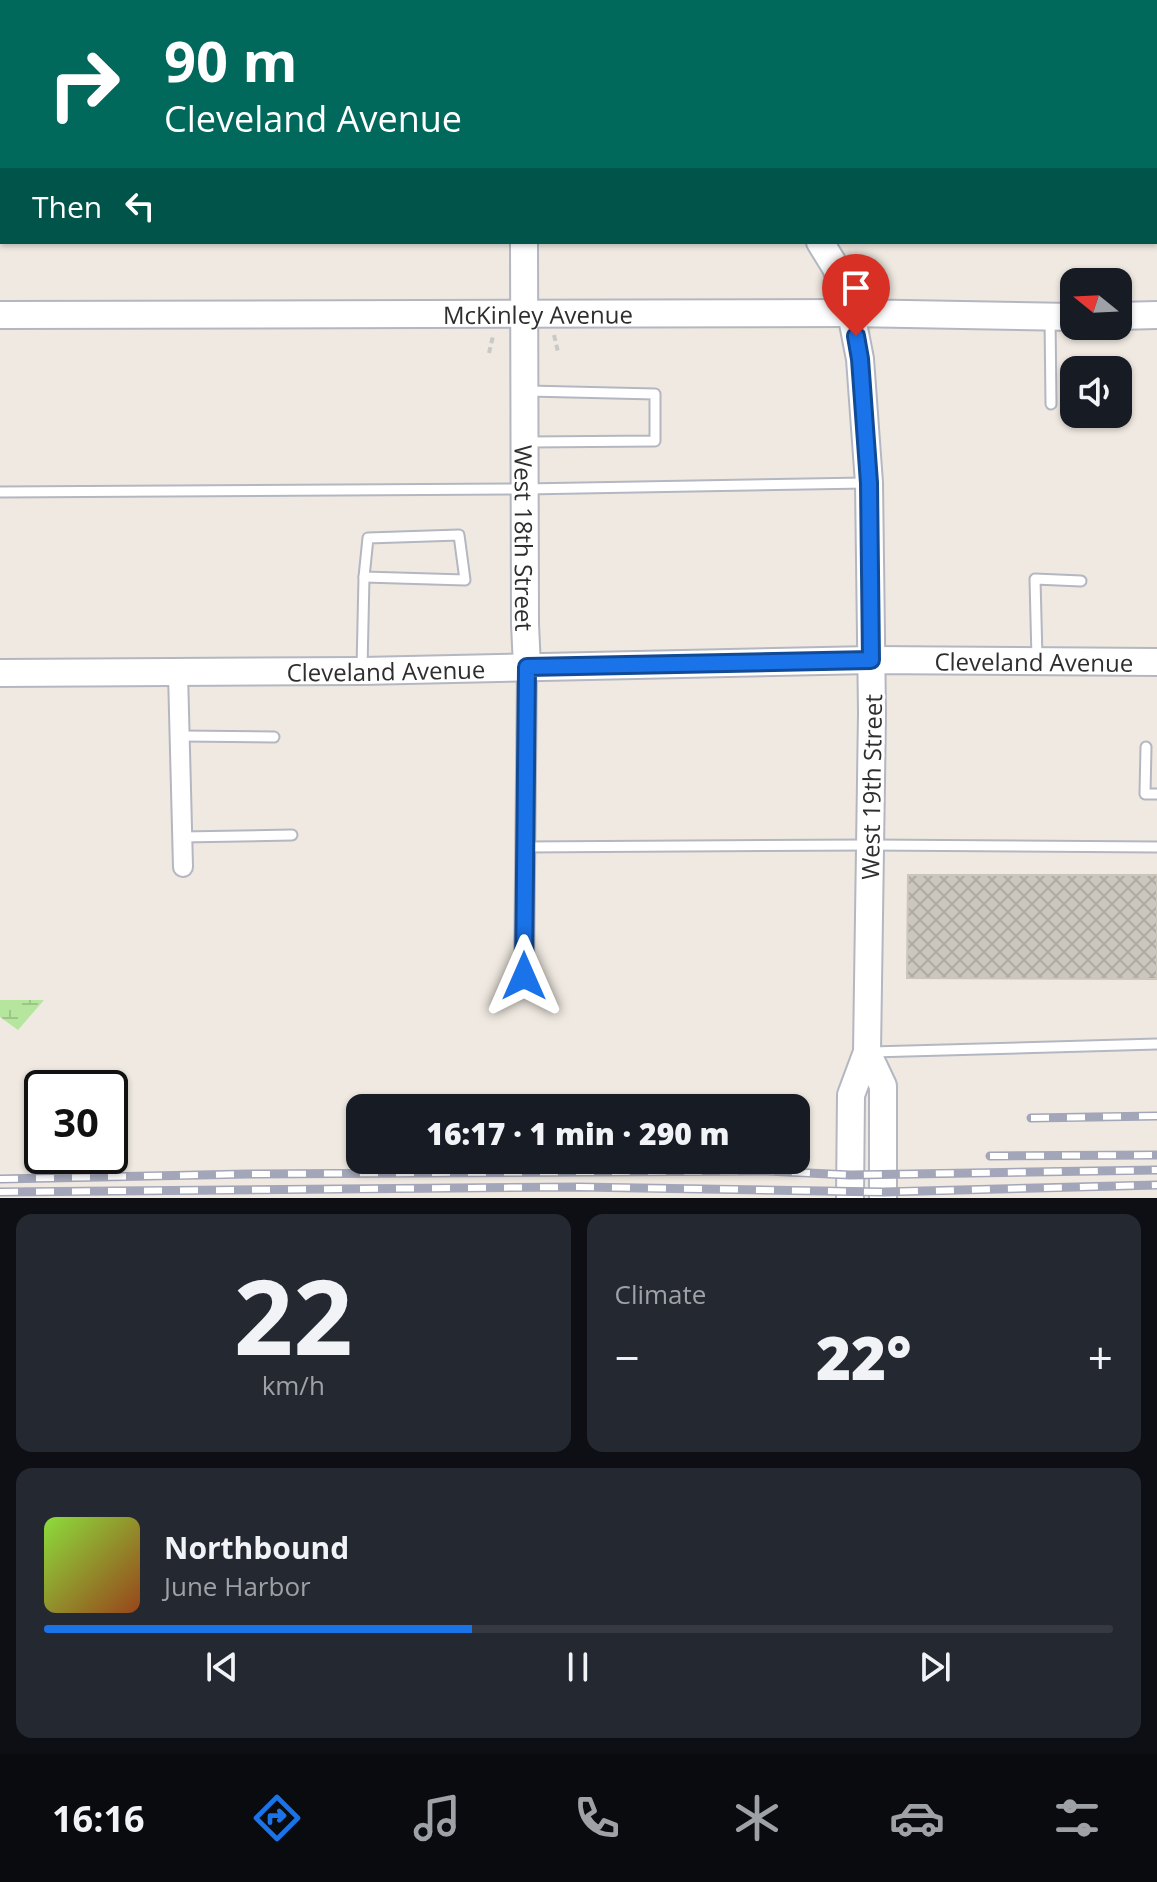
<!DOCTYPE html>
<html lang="en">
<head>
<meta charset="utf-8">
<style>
  body { margin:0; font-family:"Open Sans",sans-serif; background:#242831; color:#f1f3f6; height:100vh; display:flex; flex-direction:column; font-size:30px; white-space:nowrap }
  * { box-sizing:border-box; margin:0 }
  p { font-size:26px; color:#9ea1a6 }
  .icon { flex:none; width:44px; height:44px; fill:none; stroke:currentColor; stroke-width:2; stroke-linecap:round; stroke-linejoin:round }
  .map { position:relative; height:1198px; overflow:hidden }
  .panel { display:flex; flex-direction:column; gap:16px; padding:16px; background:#0d0f14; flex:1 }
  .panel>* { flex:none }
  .top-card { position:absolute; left:0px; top:0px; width:1158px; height:244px; box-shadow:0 2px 6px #0004; background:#00695c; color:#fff; overflow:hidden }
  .needle { width:52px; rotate:288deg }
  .controls { position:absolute; left:1060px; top:268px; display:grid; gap:16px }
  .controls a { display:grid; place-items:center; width:72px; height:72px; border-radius:16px; background:#171b24; box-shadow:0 2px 6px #0004; font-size:40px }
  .speed { position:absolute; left:24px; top:1070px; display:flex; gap:16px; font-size:40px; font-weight:700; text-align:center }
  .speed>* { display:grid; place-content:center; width:104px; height:104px; border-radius:50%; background:#171b24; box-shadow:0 2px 6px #0004; line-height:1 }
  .speed .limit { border:4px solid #111; border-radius:12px; background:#fff; color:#111 }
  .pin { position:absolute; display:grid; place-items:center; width:68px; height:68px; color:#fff; margin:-82px -34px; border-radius:50% 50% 50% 0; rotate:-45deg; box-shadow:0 0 8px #0007 }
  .pin .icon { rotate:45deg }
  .me { position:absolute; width:88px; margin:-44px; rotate:0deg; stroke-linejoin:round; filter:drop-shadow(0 0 6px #0008) }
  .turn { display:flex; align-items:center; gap:28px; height:168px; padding:0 32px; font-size:36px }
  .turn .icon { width:104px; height:104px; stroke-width:2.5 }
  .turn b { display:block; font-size:56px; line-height:68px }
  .then { display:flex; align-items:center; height:76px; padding:0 32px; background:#0003; gap:16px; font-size:30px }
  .big { font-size:60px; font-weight:800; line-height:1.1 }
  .panel .widget { flex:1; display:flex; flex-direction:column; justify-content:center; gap:12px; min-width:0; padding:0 28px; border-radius:16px; background:#242831 }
  .panel .dial { align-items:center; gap:0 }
  .dial b { font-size:104px; line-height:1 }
  .song { display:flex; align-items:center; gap:24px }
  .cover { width:96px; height:96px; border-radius:12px; background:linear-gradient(135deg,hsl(90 70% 55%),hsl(20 70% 35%)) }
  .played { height:8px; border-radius:4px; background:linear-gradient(90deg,#1a73e8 40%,#363941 40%) }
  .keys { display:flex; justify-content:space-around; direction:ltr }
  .heat { display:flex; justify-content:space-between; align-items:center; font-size:44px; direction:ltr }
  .panel .tiles { flex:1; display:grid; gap:16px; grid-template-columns:1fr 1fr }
  .widget:last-child { grid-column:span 2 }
  .trip { position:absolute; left:346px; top:1094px; width:464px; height:80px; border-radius:16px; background:#171b24; box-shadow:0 2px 6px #0004; font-weight:800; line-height:80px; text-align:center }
  .menu { display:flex; height:128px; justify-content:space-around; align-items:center; background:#090b0e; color:#9ea1a6 }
  .menu .icon { width:56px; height:56px }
  .menu .current { color:#1a73e8 }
  .menu b { font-size:36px; color:#f1f3f6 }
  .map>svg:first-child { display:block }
</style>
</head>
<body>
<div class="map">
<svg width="1157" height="1198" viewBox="0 0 1157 1198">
  <defs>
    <pattern id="wetland-marsh" width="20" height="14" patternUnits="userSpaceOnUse" patternTransform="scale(2)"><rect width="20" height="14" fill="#b6e59e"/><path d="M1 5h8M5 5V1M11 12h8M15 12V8" fill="none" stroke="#9dc588"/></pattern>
    <pattern id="building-cross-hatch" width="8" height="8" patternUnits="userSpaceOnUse" patternTransform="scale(2)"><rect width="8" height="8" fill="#cbc7bf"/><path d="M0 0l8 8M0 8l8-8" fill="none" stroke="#afaba4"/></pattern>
  </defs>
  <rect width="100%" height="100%" fill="#efe9e1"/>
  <!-- wetland -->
  <polygon fill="url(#wetland-marsh)" points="0,1000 44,1000 18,1030 0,1017"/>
  <!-- building -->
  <polygon fill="url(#building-cross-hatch)" stroke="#cbc5ba" stroke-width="2" points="908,875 1157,875 1157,979 907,978"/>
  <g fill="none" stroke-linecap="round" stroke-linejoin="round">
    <!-- lane casing -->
    <g stroke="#b4b7c1" stroke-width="13">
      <g id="lane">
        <polyline points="1050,318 1051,404"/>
        <polyline points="528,442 655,441 655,394 528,391"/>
        <polyline points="0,492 525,489 865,483"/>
        <polygon points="459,535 465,580 364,577 368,538"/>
        <polyline points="1037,658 1035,579 1081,581"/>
        <polyline points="362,668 364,577"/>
        <polyline points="181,736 274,737"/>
        <polyline points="1146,747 1145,794 1157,794"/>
        <polyline points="182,837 292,835"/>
        <polyline points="524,847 870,845 1157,847"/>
        <polyline points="871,1052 1157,1044"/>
      </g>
    </g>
    <!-- street casing -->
    <g stroke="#b4b7c1" stroke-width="22">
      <g id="street">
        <polyline points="178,673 183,867"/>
        <polyline points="524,976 527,667"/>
      </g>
    </g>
    <!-- secondary casing -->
    <g stroke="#b4b7c1" stroke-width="30">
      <g id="secondary">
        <polyline points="524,0 524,2"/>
        <polyline points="667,0 669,2"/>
        <path id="s1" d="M524 242 525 624 527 667"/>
        <polyline points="820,242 836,268 851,313 860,359 869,483 872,713 867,1052 851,1095 850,1198"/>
        <path id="s2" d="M0 315 851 313 1074 317"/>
        <polyline points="1118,316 1157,315"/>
        <path id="s3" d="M0 673 362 671 871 660 1157 662"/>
        <polyline points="867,1052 883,1086 883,1198"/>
      </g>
    </g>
    <!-- highway casing -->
    <g stroke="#c9c9c9" stroke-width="38">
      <g id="highway">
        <polyline points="0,19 2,19"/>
        <polyline points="1156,69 1157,69"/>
        <polyline points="0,82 2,82"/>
        <polyline points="1156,171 1157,171"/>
        <polyline points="0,208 2,208"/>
      </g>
    </g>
    <!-- path -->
    <g stroke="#c9c9c9" stroke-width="4" stroke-dasharray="6 4" stroke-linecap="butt">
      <polyline points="554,335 558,352"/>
      <polyline points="489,353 493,336"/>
    </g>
    <!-- lane -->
    <use href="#lane" stroke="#fff" stroke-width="9"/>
    <!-- street -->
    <use href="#street" stroke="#fff" stroke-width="18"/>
    <!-- secondary -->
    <use href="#secondary" stroke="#fff" stroke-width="26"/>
    <!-- highway -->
    <use href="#highway" stroke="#ffa35c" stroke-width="34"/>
    <!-- rail casing -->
    <g stroke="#a3a6b8" stroke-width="9">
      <g id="rail">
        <polyline points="1031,1118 1157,1116"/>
        <polyline points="990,1156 1157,1155"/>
        <polyline points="0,1179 249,1174 767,1171 850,1175 1157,1170"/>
        <polyline points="0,1192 578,1187 883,1192 1157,1185"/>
      </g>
    </g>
    <!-- rail -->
    <use href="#rail" stroke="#fff" stroke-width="6" stroke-dasharray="18" stroke-linecap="butt"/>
  </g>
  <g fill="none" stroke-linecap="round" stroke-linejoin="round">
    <!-- route casing -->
    <g stroke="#114b97" stroke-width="20">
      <polyline id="route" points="524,976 527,667 871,660 869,483 860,359 856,336"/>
    </g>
    <!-- route -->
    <use href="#route" stroke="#1a73e8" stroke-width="14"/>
  </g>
  <g text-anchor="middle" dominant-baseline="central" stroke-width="6" stroke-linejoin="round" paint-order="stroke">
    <!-- street labels -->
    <g font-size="24" fill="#2e2e2e" stroke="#fff">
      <text stroke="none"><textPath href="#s2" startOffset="538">McKinley Avenue</textPath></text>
      <text stroke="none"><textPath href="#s1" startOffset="296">West 18th Street</textPath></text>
      <text stroke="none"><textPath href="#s3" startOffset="1034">Cleveland Avenue</textPath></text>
      <text stroke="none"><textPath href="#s3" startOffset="386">Cleveland Avenue</textPath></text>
      <text transform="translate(871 787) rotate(-89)">West 19th Street</text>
    </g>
  </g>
</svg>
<div class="controls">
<a><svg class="needle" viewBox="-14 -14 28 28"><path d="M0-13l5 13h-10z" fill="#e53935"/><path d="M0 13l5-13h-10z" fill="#9ea1a6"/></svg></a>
<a><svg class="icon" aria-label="sound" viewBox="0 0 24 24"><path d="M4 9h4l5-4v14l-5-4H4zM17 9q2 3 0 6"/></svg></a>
</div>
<div class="speed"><div class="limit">30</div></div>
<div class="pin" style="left:856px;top:336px;background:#d93025"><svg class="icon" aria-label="arrive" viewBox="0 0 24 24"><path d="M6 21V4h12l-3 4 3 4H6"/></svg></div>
<svg class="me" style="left:524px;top:976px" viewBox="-20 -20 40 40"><path d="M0-17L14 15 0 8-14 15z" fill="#1a73e8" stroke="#fff" stroke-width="4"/></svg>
<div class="trip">16:17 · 1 min · 290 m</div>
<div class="top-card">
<div class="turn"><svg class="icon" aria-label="right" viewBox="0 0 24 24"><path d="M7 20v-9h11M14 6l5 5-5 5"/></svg><div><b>90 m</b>Cleveland Avenue</div></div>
<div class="then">Then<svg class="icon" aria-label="left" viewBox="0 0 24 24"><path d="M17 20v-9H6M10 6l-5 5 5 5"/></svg></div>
</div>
</div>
<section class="panel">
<div class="tiles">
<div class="widget dial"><b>22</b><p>km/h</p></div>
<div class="widget"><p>Climate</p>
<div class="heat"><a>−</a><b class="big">22°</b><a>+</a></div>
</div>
<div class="widget">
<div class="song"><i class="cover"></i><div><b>Northbound</b><p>June Harbor</p></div></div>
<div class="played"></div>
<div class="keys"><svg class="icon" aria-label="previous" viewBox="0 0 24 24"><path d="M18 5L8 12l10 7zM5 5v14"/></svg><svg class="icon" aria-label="pause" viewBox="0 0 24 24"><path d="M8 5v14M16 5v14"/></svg><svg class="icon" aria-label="next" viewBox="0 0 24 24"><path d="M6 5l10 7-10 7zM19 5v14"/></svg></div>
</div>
</div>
</section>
<nav class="menu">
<b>16:16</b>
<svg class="icon current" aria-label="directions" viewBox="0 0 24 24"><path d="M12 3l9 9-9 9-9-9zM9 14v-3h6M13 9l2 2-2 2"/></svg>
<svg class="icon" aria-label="music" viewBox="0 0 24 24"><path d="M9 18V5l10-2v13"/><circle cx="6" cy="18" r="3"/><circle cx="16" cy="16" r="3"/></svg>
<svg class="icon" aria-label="phone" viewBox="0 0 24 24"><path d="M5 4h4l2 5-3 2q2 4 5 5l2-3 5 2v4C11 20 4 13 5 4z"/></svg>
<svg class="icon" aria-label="climate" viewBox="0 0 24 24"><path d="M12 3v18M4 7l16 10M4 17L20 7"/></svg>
<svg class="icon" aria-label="car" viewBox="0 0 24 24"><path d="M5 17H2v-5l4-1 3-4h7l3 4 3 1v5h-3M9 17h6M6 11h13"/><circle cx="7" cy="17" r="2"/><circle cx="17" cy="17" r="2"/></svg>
<svg class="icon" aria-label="filters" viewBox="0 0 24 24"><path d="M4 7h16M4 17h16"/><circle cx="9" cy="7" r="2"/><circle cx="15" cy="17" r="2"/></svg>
</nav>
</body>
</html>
